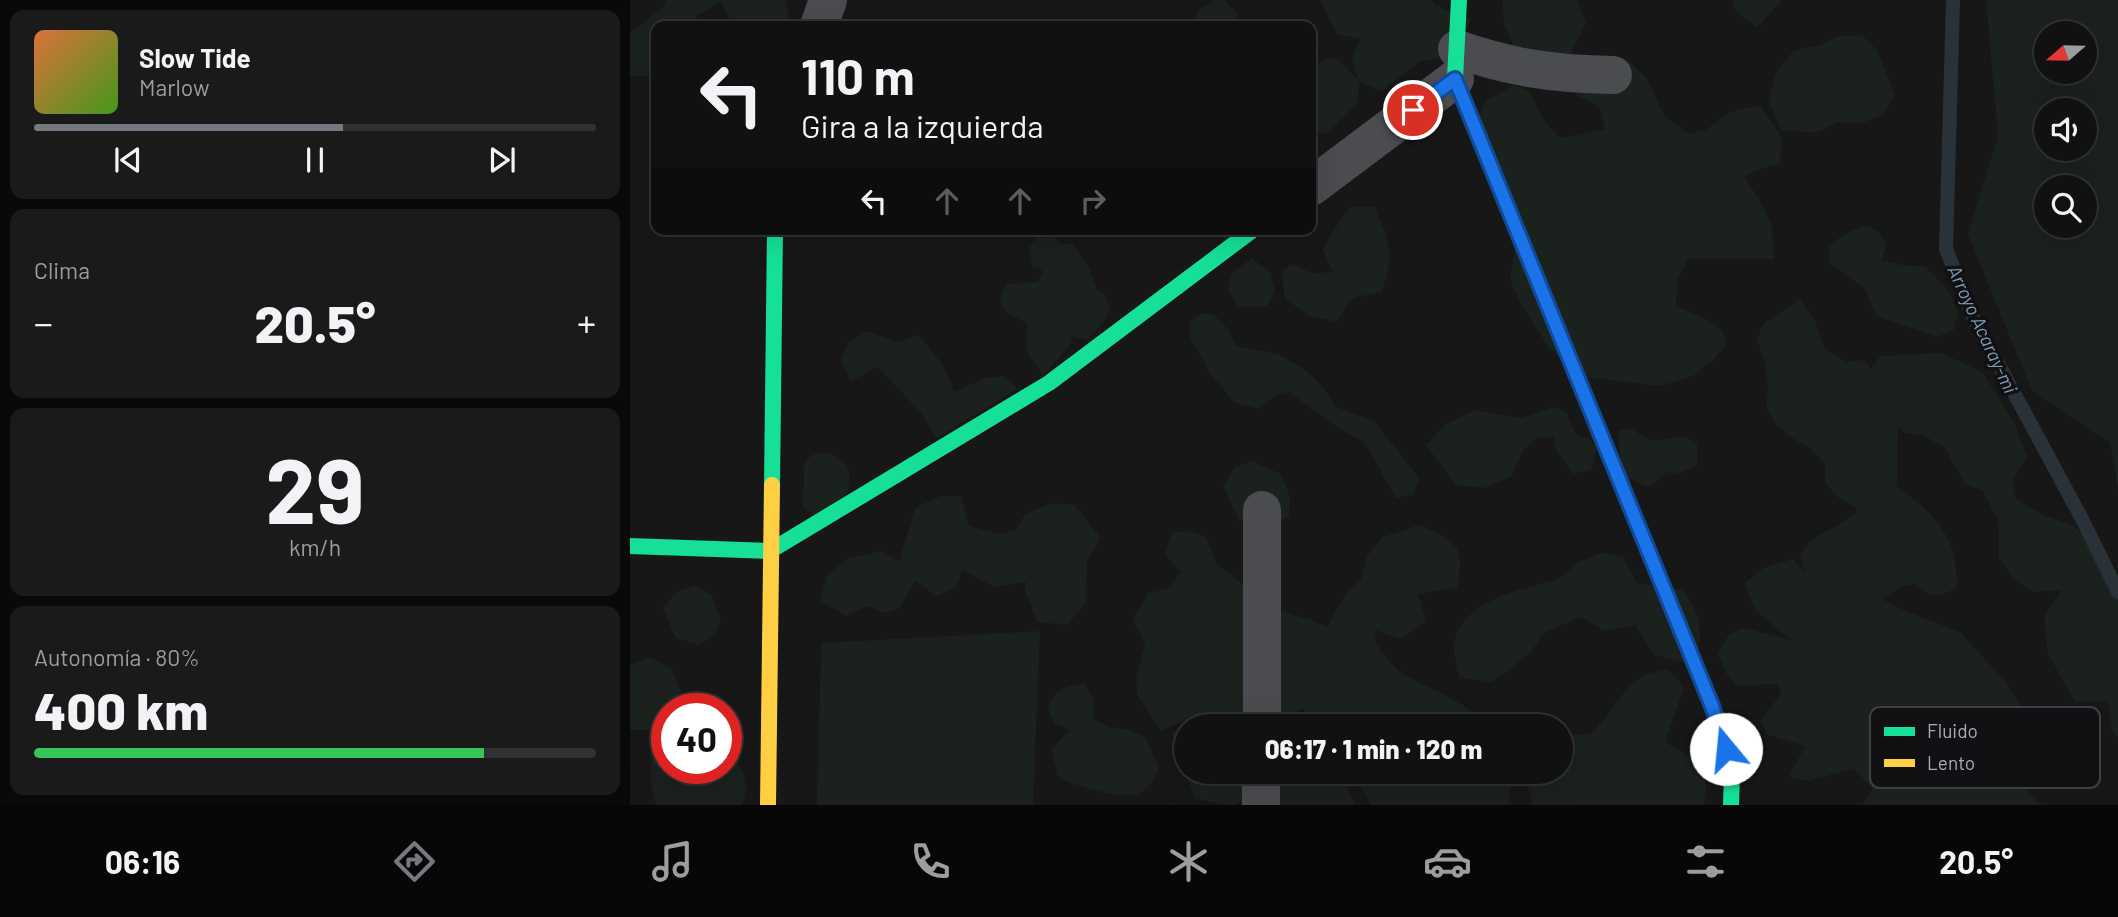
<!DOCTYPE html>
<html lang="es">
<head>
<meta charset="utf-8">
<style>
  body { margin:0; font-family:Barlow,sans-serif; background:#1a1a1a; color:#f1f3f6; height:100vh; display:flex; flex-direction:column; font-size:26px; white-space:nowrap }
  * { box-sizing:border-box; margin:0 }
  p { font-size:23px; color:#9c9d9f }
  .icon { flex:none; width:38px; height:38px; fill:none; stroke:currentColor; stroke-width:2; stroke-linecap:round; stroke-linejoin:round }
  .map { position:relative; flex:1; overflow:hidden }
  .sheet { display:flex; flex-direction:column; gap:10px; padding:10px; background:#090909; width:630px }
  .sheet>* { flex:none }
  .top-card { position:absolute; left:21px; top:21px; width:665px; height:214px; border-radius:14px; box-shadow:0 7px 28px #0002,0 0 0 2px #303131; background:#111; color:#f1f3f6; overflow:hidden }
  .needle { width:46px; rotate:250deg }
  .buttons { position:absolute; left:1404px; top:21px; display:grid; gap:14px }
  .buttons a { display:grid; place-items:center; width:63px; height:63px; border-radius:50%; background:#111; box-shadow:0 7px 28px #0002,0 0 0 2px #303131; font-size:35px }
  .speed { position:absolute; left:21px; top:693px; display:flex; gap:14px; font-size:35px; font-weight:700; text-align:center }
  .speed>* { display:grid; place-content:center; width:91px; height:91px; border-radius:50%; background:#111; box-shadow:0 7px 28px #0002,0 0 0 2px #303131; line-height:1 }
  .speed .limit { border:10px solid #d22; background:#fff; color:#111 }
  .pin { position:absolute; display:grid; place-items:center; width:60px; height:60px; color:#fff; margin:-30px; border:4px solid #fff; border-radius:50%; box-shadow:0 2px 7px #0007 }
  .me { position:absolute; width:77px; margin:-38px; rotate:343deg; stroke-linejoin:round; filter:drop-shadow(0 0 5px #0008) }
  .turn { display:flex; align-items:center; gap:24px; height:147px; padding:0 35px; font-size:32px }
  .turn .icon { width:91px; height:91px; stroke-width:2.5 }
  .turn b { display:block; font-size:49px; line-height:60px }
  .lanes { display:flex; align-items:center; height:66px; padding:0 35px; background:#0003; justify-content:center; gap:35px; direction:ltr }
  .lanes .off { opacity:.35 }
  .big { font-size:52px; font-weight:800; line-height:1.1 }
  .sheet .card { flex:1; display:flex; flex-direction:column; justify-content:center; gap:10px; min-width:0; padding:0 24px; border-radius:14px; background:#1a1a1a }
  .sheet .dial { align-items:center; gap:0 }
  .dial b { font-size:91px; line-height:1 }
  .song { display:flex; align-items:center; gap:21px }
  .cover { width:84px; height:84px; border-radius:10px; background:linear-gradient(135deg,hsl(20 70% 55%),hsl(100 70% 35%)) }
  .played { height:7px; border-radius:4px; background:linear-gradient(90deg,#757880 55%,#303131 55%) }
  .keys { display:flex; justify-content:space-around; direction:ltr }
  .heat { display:flex; justify-content:space-between; align-items:center; font-size:38px; direction:ltr }
  .charge { height:10px; border-radius:5px; background:linear-gradient(90deg,#34c759 80%,#303131 0) }
  .trip { position:absolute; left:544px; top:714px; width:399px; height:70px; border-radius:35px; background:#111; box-shadow:0 7px 28px #0002,0 0 0 2px #303131; font-weight:800; line-height:70px; text-align:center }
  .menu { display:flex; height:112px; justify-content:space-around; align-items:center; background:#070707; color:#9c9d9f }
  .menu .icon { width:49px; height:49px }
  .menu .current { color:#757880 }
  .menu b { font-size:32px; color:#f1f3f6 }
  main { display:flex; flex:1; min-height:0 }
  .map>svg:first-child { display:block }
</style>
</head>
<body>
<main>
<section class="sheet">
<div class="card">
<div class="song"><i class="cover"></i><div><b>Slow Tide</b><p>Marlow</p></div></div>
<div class="played"></div>
<div class="keys"><svg class="icon" aria-label="previous" viewBox="0 0 24 24"><path d="M18 5L8 12l10 7zM5 5v14"/></svg><svg class="icon" aria-label="pause" viewBox="0 0 24 24"><path d="M8 5v14M16 5v14"/></svg><svg class="icon" aria-label="next" viewBox="0 0 24 24"><path d="M6 5l10 7-10 7zM19 5v14"/></svg></div>
</div>
<div class="card"><p>Clima</p>
<div class="heat"><a>−</a><b class="big">20.5°</b><a>+</a></div>
</div>
<div class="card dial"><b>29</b><p>km/h</p></div>
<div class="card"><p>Autonomía · 80%</p><b class="big">400 km</b><div class="charge"></div></div>
</section>
<div class="map">
<svg width="1488" height="805" viewBox="0 0 1488 805">
  <rect width="100%" height="100%" fill="#171717"/>
  <!-- green -->
  <g fill="#1b211c" fill-rule="evenodd">
    <polygon points="36,0 155,0 159,16 154,26 103,26 91,2 66,16 75,26 26,26 26,75 0,77 0,33 36,4"/>
    <polygon points="585,0 594,0 607,12 608,26 560,26 568,11"/>
    <polygon points="690,0 802,0 805,5 841,19 826,55 789,62 751,91 729,82 728,103 697,134 681,133 681,72 692,60 706,57 728,80 722,60 730,39 706,34"/>
    <polygon points="872,0 948,0 956,24 940,54 919,73 888,56 874,24"/>
    <polygon points="1103,0 1152,0 1127,28 1105,10"/>
    <path d="M1356 0H1488V490L1480 442 1402 391 1338 234 1368 135ZM1416 33H1454V72H1416ZM1416 110H1454V149H1416ZM1416 187H1454V226H1416Z"/>
    <polygon points="1232,35 1247,50 1265,95 1254,114 1232,123 1208,122 1186,133 1151,130 1139,102 1145,74 1164,50 1190,45 1209,36"/>
    <polygon points="972,58 997,60 1017,78 1034,115 1059,134 1077,129 1100,112 1130,105 1152,137 1150,164 1130,169 1114,177 1130,200 1142,227 1144,259 1058,259 1048,279 1046,306 1078,320 1093,331 1096,346 1082,361 1063,376 1030,386 953,377 919,348 892,306 880,280 885,247 846,122 856,101 884,85 899,91 915,122 931,138 975,129 969,106 946,95 954,68"/>
    <path d="M720 207H744C761 243 765 255 751 293 721 297 722 296 707 322L680 316 655 299 652 272 661 263 681 273 703 272 693 250 700 235Z"/>
    <polygon points="1237,225 1249,232 1257,243 1252,260 1276,266 1295,266 1317,289 1328,310 1324,330 1307,337 1246,316 1235,289 1200,263 1198,245 1219,232"/>
    <polygon points="424,237 431,244 442,243 459,267 467,290 475,295 480,307 477,318 457,340 442,336 440,345 413,376 396,351 397,323 376,313 370,300 376,284 408,282 413,270 402,267 398,247 407,238"/>
    <polygon points="622,258 640,272 645,291 637,306 609,307 597,289 602,273"/>
    <path d="M1170 299 1186 323 1195 349 1217 362 1234 360 1241 369 1250 356 1312 353 1352 372 1384 422 1397 457 1383 479 1385 498 1411 514 1444 526 1469 552 1488 592V738L1482 730 1478 701 1445 702 1418 654 1414 617 1432 590 1402 592 1384 578 1369 559 1368 520 1353 491 1334 483 1315 448 1293 435 1275 433 1268 427 1267 485C1305 517 1328 534 1327 587 1308 599 1301 599 1284 584L1271 587 1252 599 1278 612 1330 632 1375 681 1396 715 1406 753 1398 793 1411 805H1232L1243 790 1224 768 1179 781 1159 777 1175 746 1136 734 1131 721 1151 693 1147 684 1106 686 1096 673 1088 654 1099 634 1114 628 1161 640 1125 610 1115 583 1133 568 1163 559 1175 573 1170 556C1184 528 1209 532 1228 509L1210 499 1195 483V464L1179 448 1159 436 1146 424 1136 407 1138 386 1134 359 1127 340 1133 324Z"/>
    <polygon points="582,313 598,329 606,346 648,354 674,369 692,386 706,407 744,421 790,479 783,495 766,498 735,443 713,431 659,392 649,394 628,409 604,402 581,375 560,337 560,322 570,314"/>
    <path d="M236 331 268 342 288 335C304 352 318 369 324 392L355 378 374 376 387 389 307 438 291 413 248 367 221 381 211 361 218 343Z"/>
    <polygon points="924,407 936,412 946,435 959,439 967,449 961,470 944,474 926,451 924,437 906,438 892,452 881,477 854,488 826,485 796,445 815,425 845,410 892,418"/>
    <path d="M1002 428C1006 431 1011 436 1016 438 1034 446 1045 429 1067 443V464C1058 471 1049 475 1037 472L1023 484 1016 487 992 475 988 430Z"/>
    <path d="M192 452C227 460 221 476 215 506L191 520 173 508C172 494 175 481 173 468L180 456Z"/>
    <polygon points="622,461 651,474 660,497 659,516 633,532 609,520 593,486 605,467"/>
    <polygon points="310,496 331,496 339,526 369,534 386,530 395,514 422,503 445,505 471,538 457,561 456,603 437,625 407,622 395,590 396,582 364,587 333,570 325,588 306,596 286,581 269,608 255,613 236,606 217,616 190,601 197,575 219,558 252,551 269,562 285,508"/>
    <path d="M789 525C827 542 836 545 827 588L788 594 796 621 770 639 746 630 745 643C753 653 762 666 772 673 802 692 832 697 857 726H679L674 708 663 714 668 726H556V772H702C714 777 721 793 725 805H642L637 793 603 805 565 799 542 734 557 719 531 731 507 694 506 678 515 644 503 620 518 593 537 589 551 572 535 555 542 532 560 531 576 537 586 563 645 609 681 620 697 627 715 595 731 579 737 556 753 537Z"/>
    <path d="M972 553 993 557 1007 583 1053 590C1068 611 1072 622 1069 648L1052 662 1024 655 1005 625 974 631 951 617 913 633 902 651 882 668 861 682 829 677C828 667 823 654 824 644 830 601 891 590 925 580 933 577 939 569 946 564 954 559 963 556 972 553Z"/>
    <polygon points="65,585 82,596 91,620 85,634 69,645 46,638 33,608 48,591"/>
    <polygon points="410,631 403,805 187,805 191,643"/>
    <path d="M19 657 41 668 58 709H37V768H96V756H101C115 769 121 788 111 805H26L21 785 20 730H0V665Z"/>
    <polygon points="1038,669 1054,687 1035,742 1068,761 1077,772 1074,805 901,805 902,800 893,772 931,772 931,736 963,733 996,690 1013,675"/>
    <path d="M455 684 463 698 464 719 478 727 498 729 516 738 529 768C524 779 517 793 503 795 487 798 443 785 429 778L421 749 440 730 424 723 418 708C425 687 435 687 455 684Z"/>
    <polygon points="740,772 881,772 879,803 876,805 741,805 731,787"/>
  </g>
  <g fill="none" stroke-linecap="round" stroke-linejoin="round">
    <!-- stream -->
    <polyline stroke="#2a3239" stroke-width="14" points="1323,0 1316,249 1343,317 1452,519 1488,592"/>
    <!-- street -->
    <g stroke="#4b4c50" stroke-width="38">
      <polyline points="189,26 198,0"/>
      <path d="M827 49C882 68 924 74 983 75"/>
      <polyline points="681,187 825,79"/>
      <polyline points="632,726 632,510"/>
      <polyline points="631,805 631,772"/>
    </g>
    <!-- fast -->
    <g stroke="#16e098" stroke-width="16">
      <polyline points="829,0 825,79 1089,724 1102,774 1101,805"/>
      <polyline points="142,485 145,229"/>
      <polyline points="0,546 140,551 419,383 624,229"/>
    </g>
    <!-- slow -->
    <polyline stroke="#ffcf43" stroke-width="16" points="138,805 142,485"/>
  </g>
  <g fill="none" stroke-linecap="round" stroke-linejoin="round">
    <!-- route casing -->
    <g stroke="#114b97" stroke-width="18">
      <polyline id="route" points="783,110 825,79 1082,706 1096,749"/>
    </g>
    <!-- route -->
    <use href="#route" stroke="#1a73e8" stroke-width="12"/>
  </g>
  <g text-anchor="middle" dominant-baseline="central" stroke-width="7" stroke-linejoin="round" paint-order="stroke">
    <!-- water labels -->
    <g font-size="19" font-style="italic" fill="#7f9bb3" stroke="#111113">
      <text transform="translate(1353 329) rotate(65)">Arroyo Acaray-mi</text>
    </g>
  </g>
  <!-- legend -->
  <rect x="1240" y="707" width="230" height="81" rx="10" fill="#111113" stroke="#3e4045" stroke-width="2"/>
  <rect x="1254" y="727" width="31" height="9" fill="#16e098"/>
  <rect x="1254" y="759" width="31" height="8" fill="#ffcf43"/>
  <g font-size="19" fill="#a8adb8">
    <text x="1297" y="738">Fluido</text>
    <text x="1297" y="770">Lento</text>
  </g>
</svg>
<div class="buttons">
<a><svg class="needle" viewBox="-14 -14 28 28"><path d="M0-13l5 13h-10z" fill="#e53935"/><path d="M0 13l5-13h-10z" fill="#9c9d9f"/></svg></a>
<a><svg class="icon" aria-label="sound" viewBox="0 0 24 24"><path d="M4 9h4l5-4v14l-5-4H4zM17 9q2 3 0 6"/></svg></a>
<a><svg class="icon" aria-label="search" viewBox="0 0 24 24"><circle cx="10" cy="10" r="6"/><path d="M15 15l6 6"/></svg></a>
</div>
<div class="speed"><div class="limit">40</div></div>
<div class="pin" style="left:783px;top:110px;background:#d93025"><svg class="icon" aria-label="arrive" viewBox="0 0 24 24"><path d="M6 21V4h12l-3 4 3 4H6"/></svg></div>
<svg class="me" style="left:1096px;top:749px" viewBox="-20 -20 40 40"><circle r="19" fill="#fff"/><path d="M0-13L10 11 0 6-10 11z" fill="#1a73e8"/></svg>
<div class="trip">06:17 · 1 min · 120 m</div>
<div class="top-card">
<div class="turn"><svg class="icon" aria-label="left" viewBox="0 0 24 24"><path d="M17 20v-9H6M10 6l-5 5 5 5"/></svg><div><b>110 m</b>Gira a la izquierda</div></div>
<div class="lanes"><svg class="icon" aria-label="left" viewBox="0 0 24 24"><path d="M17 20v-9H6M10 6l-5 5 5 5"/></svg><svg class="icon off" aria-label="ahead" viewBox="0 0 24 24"><path d="M12 20V5M6 11l6-6 6 6"/></svg><svg class="icon off" aria-label="ahead" viewBox="0 0 24 24"><path d="M12 20V5M6 11l6-6 6 6"/></svg><svg class="icon off" aria-label="right" viewBox="0 0 24 24"><path d="M7 20v-9h11M14 6l5 5-5 5"/></svg></div>
</div>
</div>
</main>
<nav class="menu">
<b>06:16</b>
<svg class="icon current" aria-label="directions" viewBox="0 0 24 24"><path d="M12 3l9 9-9 9-9-9zM9 14v-3h6M13 9l2 2-2 2"/></svg>
<svg class="icon" aria-label="music" viewBox="0 0 24 24"><path d="M9 18V5l10-2v13"/><circle cx="6" cy="18" r="3"/><circle cx="16" cy="16" r="3"/></svg>
<svg class="icon" aria-label="phone" viewBox="0 0 24 24"><path d="M5 4h4l2 5-3 2q2 4 5 5l2-3 5 2v4C11 20 4 13 5 4z"/></svg>
<svg class="icon" aria-label="climate" viewBox="0 0 24 24"><path d="M12 3v18M4 7l16 10M4 17L20 7"/></svg>
<svg class="icon" aria-label="car" viewBox="0 0 24 24"><path d="M5 17H2v-5l4-1 3-4h7l3 4 3 1v5h-3M9 17h6M6 11h13"/><circle cx="7" cy="17" r="2"/><circle cx="17" cy="17" r="2"/></svg>
<svg class="icon" aria-label="filters" viewBox="0 0 24 24"><path d="M4 7h16M4 17h16"/><circle cx="9" cy="7" r="2"/><circle cx="15" cy="17" r="2"/></svg>
<b>20.5°</b>
</nav>
</body>
</html>
